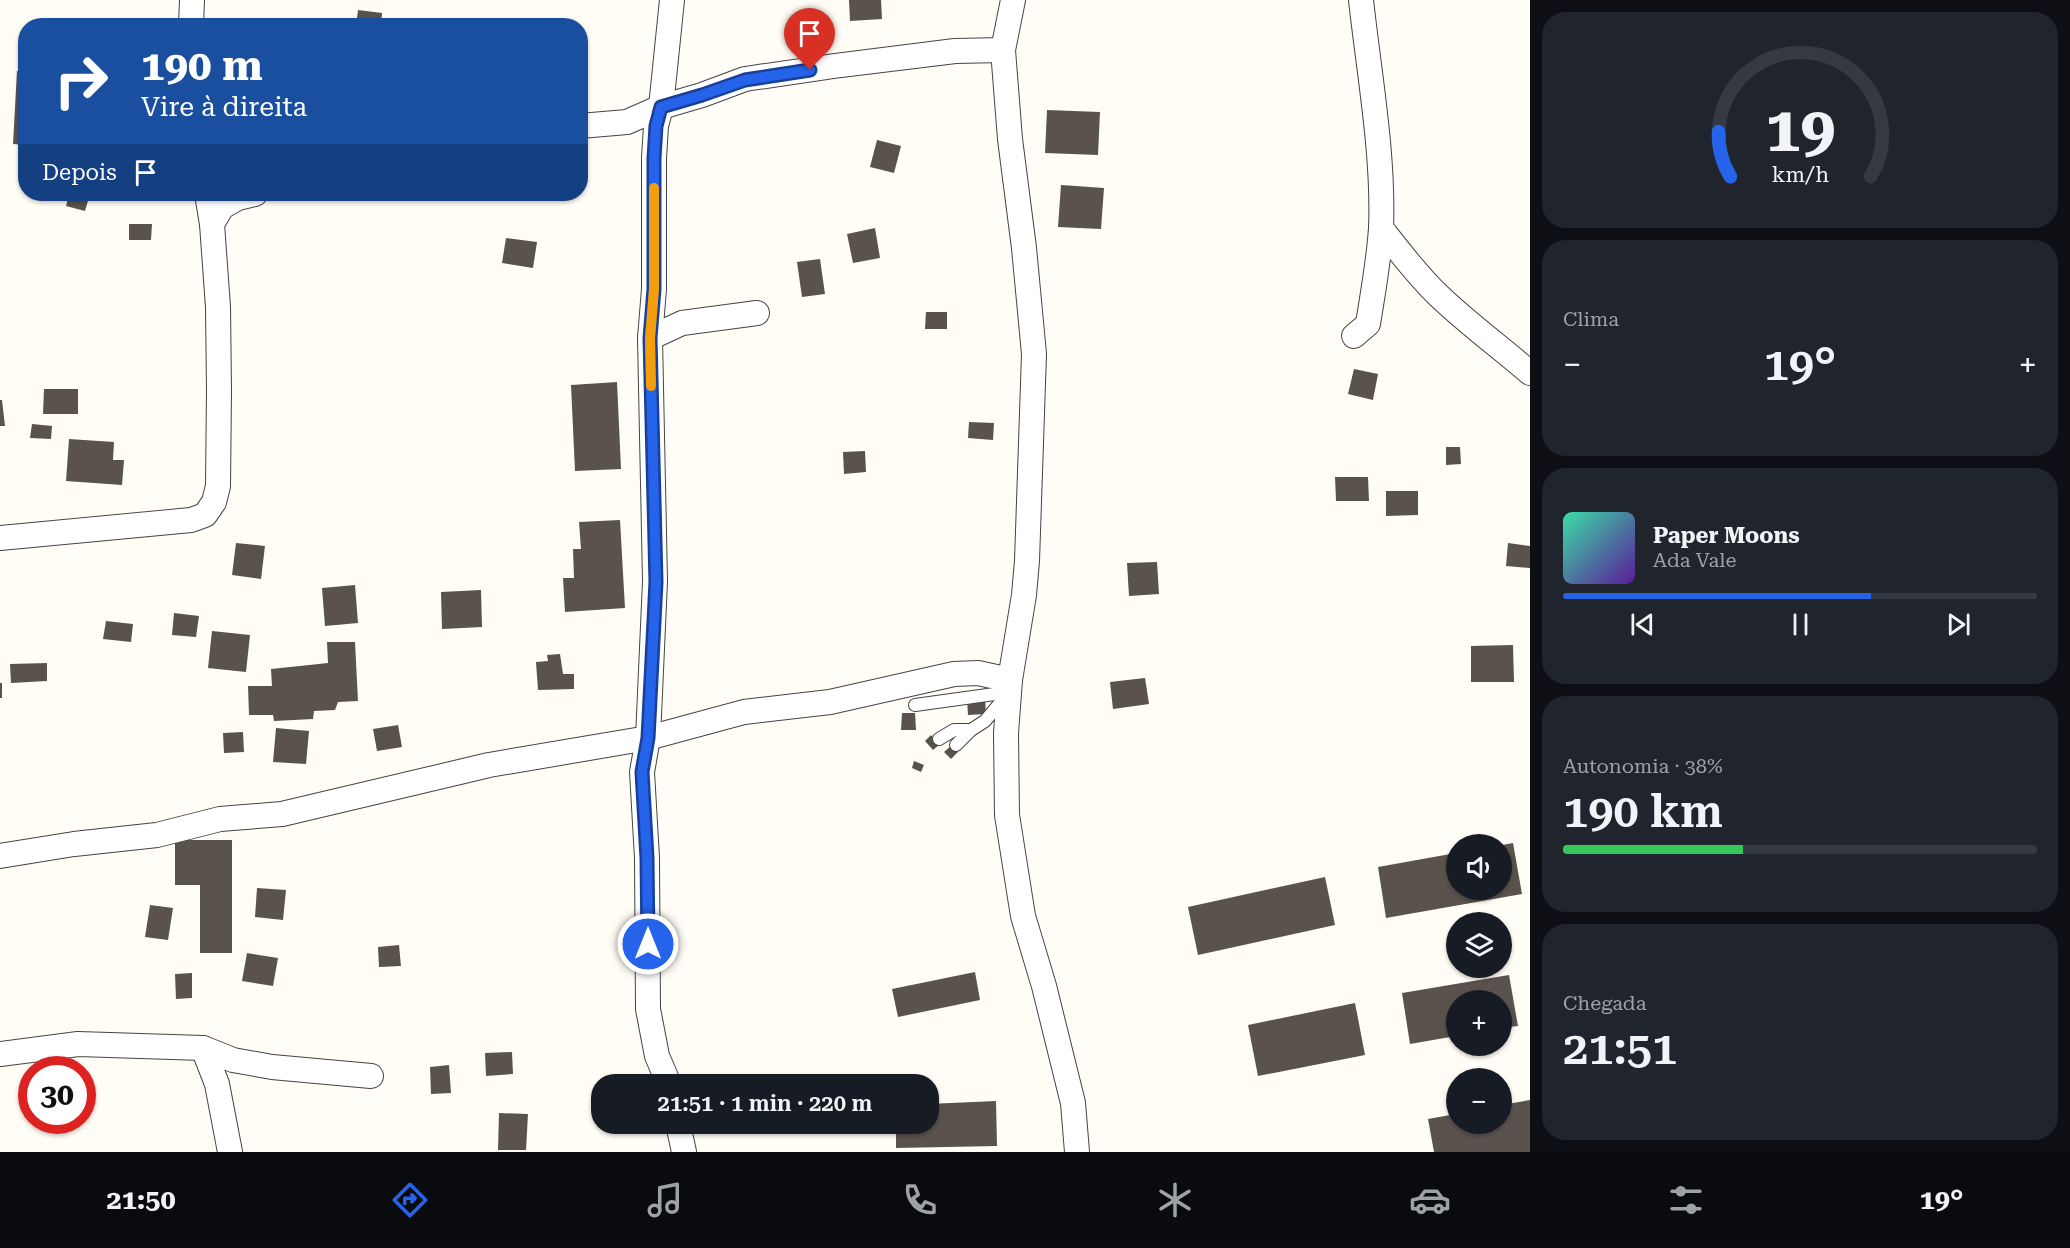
<!DOCTYPE html>
<html lang="pt">
<head>
<meta charset="utf-8">
<style>
  body { margin:0; font-family:"Roboto Serif",serif; background:#20242c; color:#f1f3f6; height:100vh; display:flex; flex-direction:column; font-size:22px; white-space:nowrap }
  * { box-sizing:border-box; margin:0 }
  p { font-size:20px; color:#9ea1a6 }
  .icon { flex:none; width:33px; height:33px; fill:none; stroke:currentColor; stroke-width:2; stroke-linecap:round; stroke-linejoin:round }
  .map { position:relative; flex:1; overflow:hidden }
  .panel { display:flex; flex-direction:column; gap:12px; padding:12px; background:#0d0f14; width:540px }
  .panel>* { flex:none }
  .hud { position:absolute; left:18px; top:18px; width:570px; height:183px; border-radius:24px; box-shadow:0 2px 4px #0004; background:#1a4fa0; color:#fff; overflow:hidden }
  .fabs { position:absolute; left:1446px; top:834px; display:grid; gap:12px }
  .fabs a { display:grid; place-items:center; width:66px; height:66px; border-radius:50%; background:#171b24; box-shadow:0 2px 4px #0004; font-size:30px }
  .speed { position:absolute; left:18px; top:1056px; display:flex; gap:12px; font-size:30px; font-weight:700; text-align:center }
  .speed>* { display:grid; place-content:center; width:78px; height:78px; border-radius:50%; background:#171b24; box-shadow:0 2px 4px #0004; line-height:1 }
  .speed .limit { border:9px solid #d22; background:#fff; color:#111 }
  .pin { position:absolute; display:grid; place-items:center; width:51px; height:51px; color:#fff; margin:-62px -26px; border-radius:50% 50% 50% 0; rotate:-45deg; box-shadow:0 0 6px #0007 }
  .pin .icon { rotate:45deg }
  .me { position:absolute; width:66px; margin:-33px; rotate:0deg; stroke-linejoin:round; filter:drop-shadow(0 0 4px #0008) }
  .turn { display:flex; align-items:center; gap:21px; height:126px; padding:0 24px; font-size:27px }
  .turn .icon { width:78px; height:78px; stroke-width:2.5 }
  .turn b { display:block; font-size:42px; line-height:51px }
  .then { display:flex; align-items:center; height:57px; padding:0 24px; background:#0003; gap:12px; font-size:22px }
  .big { font-size:45px; font-weight:600; line-height:1.1 }
  .panel .widget { flex:1; display:flex; flex-direction:column; justify-content:center; gap:9px; min-width:0; padding:0 21px; border-radius:24px; background:#20242c }
  .panel .dial { align-items:center; gap:0 }
  .dial svg { height:156px; overflow:visible; fill:none; stroke:#363941; stroke-width:7; stroke-linecap:round; text-anchor:middle }
  .dial text { fill:#f1f3f6; stroke:none }
  .song { display:flex; align-items:center; gap:18px }
  .cover { width:72px; height:72px; border-radius:9px; background:linear-gradient(135deg,hsl(160 70% 55%),hsl(270 70% 35%)) }
  .played { height:6px; border-radius:3px; background:linear-gradient(90deg,#2563eb 65%,#363941 65%) }
  .keys { display:flex; justify-content:space-around; direction:ltr }
  .heat { display:flex; justify-content:space-between; align-items:center; font-size:33px; direction:ltr }
  .charge { height:9px; border-radius:4px; background:linear-gradient(90deg,#34c759 38%,#363941 0) }
  .trip { position:absolute; left:591px; top:1074px; width:348px; height:60px; border-radius:24px; background:#171b24; box-shadow:0 2px 4px #0004; font-weight:600; line-height:60px; text-align:center }
  .dock { display:flex; height:96px; justify-content:space-around; align-items:center; background:#090b0e; color:#9ea1a6 }
  .dock .icon { width:42px; height:42px }
  .dock .on { color:#2563eb }
  .dock b { font-size:27px; color:#f1f3f6 }
  main { display:flex; flex:1; min-height:0 }
  .map>svg:first-child { display:block }
</style>
</head>
<body>
<main>
<div class="map">
<svg width="1530" height="1152" viewBox="0 0 1530 1152">
  <rect width="100%" height="100%" fill="#fffdf5"/>
  <!-- building -->
  <g fill="#5a524d">
    <polygon points="849,0 881,0 882,19 850,21"/>
    <polygon points="358,10 382,13 381,26 356,26"/>
    <polygon points="17,71 26,72 26,145 13,144"/>
    <polygon points="1047,110 1100,112 1098,155 1045,153"/>
    <polygon points="877,140 901,146 894,173 870,167"/>
    <polygon points="1061,185 1104,188 1101,229 1058,227"/>
    <polygon points="69,194 90,194 85,211 66,206"/>
    <polygon points="129,224 152,224 151,240 129,240"/>
    <polygon points="875,228 880,258 853,263 847,234"/>
    <polygon points="506,238 537,242 533,268 502,263"/>
    <polygon points="820,259 825,294 802,297 797,262"/>
    <polygon points="926,312 947,312 947,329 925,329"/>
    <polygon points="1354,369 1378,374 1373,400 1348,394"/>
    <polygon points="617,382 621,469 575,471 571,385"/>
    <polygon points="44,389 78,389 78,414 43,414"/>
    <polygon points="0,400 2,400 5,426 0,426"/>
    <polygon points="969,422 994,423 993,440 968,438"/>
    <polygon points="32,424 52,426 51,439 30,438"/>
    <polygon points="69,439 114,442 113,460 124,460 122,485 66,481"/>
    <polygon points="1446,447 1460,447 1461,464 1446,465"/>
    <polygon points="865,451 866,472 844,474 843,452"/>
    <polygon points="1335,477 1368,477 1369,501 1336,501"/>
    <polygon points="1386,491 1418,491 1418,515 1386,516"/>
    <polygon points="620,520 625,608 565,612 563,578 574,578 573,549 581,549 579,522"/>
    <polygon points="236,543 265,546 261,579 232,575"/>
    <polygon points="1508,543 1530,546 1530,568 1506,566"/>
    <polygon points="1157,562 1159,594 1129,596 1127,563"/>
    <polygon points="355,585 358,623 325,626 322,588"/>
    <polygon points="481,590 482,627 442,629 441,592"/>
    <polygon points="174,613 199,616 196,637 172,635"/>
    <polygon points="106,621 133,624 131,642 103,639"/>
    <polygon points="212,631 250,635 246,672 208,668"/>
    <polygon points="327,642 355,642 358,701 338,702 335,710 314,711 313,719 274,721 273,715 249,715 248,686 272,686 271,669 328,663"/>
    <polygon points="1513,645 1514,682 1471,682 1471,646"/>
    <polygon points="560,654 563,674 574,674 574,689 538,690 536,662 548,661 547,655"/>
    <polygon points="47,663 47,681 11,683 10,664"/>
    <polygon points="1145,678 1149,704 1113,709 1110,682"/>
    <rect x="0" y="683" width="2" height="15"/>
    <polygon points="985,698 986,714 968,715 967,699"/>
    <polygon points="902,713 915,713 916,730 901,730"/>
    <polygon points="398,725 402,747 377,751 373,729"/>
    <polygon points="276,728 309,731 306,764 273,762"/>
    <polygon points="243,732 244,752 224,753 223,733"/>
    <polygon points="931,735 939,745 933,750 925,741"/>
    <polygon points="952,745 958,752 951,759 944,752"/>
    <polygon points="914,761 924,765 921,772 912,768"/>
    <polygon points="175,840 232,840 232,953 200,953 200,885 175,885"/>
    <polygon points="1513,843 1522,894 1386,918 1378,867 1456,853 1456,890 1502,890 1502,845"/>
    <polygon points="1325,877 1335,925 1198,955 1188,907"/>
    <polygon points="257,888 286,890 283,920 255,917"/>
    <polygon points="150,905 173,908 168,940 145,937"/>
    <polygon points="399,945 401,966 379,967 378,947"/>
    <polygon points="247,953 278,958 273,986 242,981"/>
    <polygon points="975,972 980,1000 898,1017 892,989"/>
    <polygon points="192,973 192,998 176,999 175,974"/>
    <polygon points="1509,975 1518,1026 1502,1028 1502,1000 1456,1000 1456,1036 1410,1044 1402,993"/>
    <polygon points="1355,1003 1365,1055 1258,1076 1248,1025"/>
    <polygon points="512,1052 513,1074 486,1076 485,1053"/>
    <polygon points="449,1065 451,1093 431,1094 430,1067"/>
    <polygon points="1530,1100 1530,1152 1434,1152 1428,1119 1456,1114 1456,1124 1502,1124 1502,1105"/>
    <polygon points="996,1101 997,1146 896,1148 896,1124 928,1124 928,1104"/>
    <polygon points="499,1113 528,1114 526,1150 498,1150"/>
  </g>
  <g fill="none" stroke-linecap="round" stroke-linejoin="round">
    <!-- lane casing -->
    <g stroke="#444" stroke-width="14">
      <g id="lane">
        <polyline points="915,705 1009,692"/>
        <polyline points="939,739 954,730 971,730"/>
        <polyline points="956,745 971,730 985,721 1005,697"/>
      </g>
    </g>
    <!-- street casing -->
    <g stroke="#444" stroke-width="26">
      <g id="street">
        <polyline points="1013,0 1003,50 1010,139 1024,248 1034,354 1027,561 1024,595 1010,680 1006,733 1007,815 1023,916 1044,986 1073,1103 1077,1152"/>
        <polyline points="191,26 192,0"/>
        <polyline points="580,126 627,122 661,107 702,95 745,79 834,66 955,51 1003,50"/>
        <polyline points="207,194 212,224"/>
        <path d="M1381 228C1399 251 1417 275 1438 295 1467 323 1500 347 1530 373"/>
        <path d="M1354 336 1368 324C1373 292 1379 260 1381 228 1384 155 1369 73 1361 0"/>
        <polyline points="650,338 682,323 757,313"/>
        <polyline points="0,538 191,520 205,515 214,502 218,486 219,390 218,307 212,224 222,207 238,198 255,194"/>
        <polyline points="0,856 74,844 157,835 220,819 282,814 489,765 648,738 744,712 830,702 954,674 978,673 1010,680"/>
        <polyline points="203,1048 217,1084 230,1152"/>
        <polyline points="0,1054 78,1044 203,1048 233,1060 272,1067 371,1076"/>
        <polyline points="669,1084 657,1056 648,1009 647,858 642,772 648,738 655,581 650,338 654,289 654,158 656,126 661,107 672,0"/>
        <polyline points="678,1124 684,1152"/>
      </g>
    </g>
    <!-- lane -->
    <use href="#lane" stroke="#fff" stroke-width="12"/>
    <!-- street -->
    <use href="#street" stroke="#fff" stroke-width="24"/>
  </g>
  <g fill="none" stroke-linecap="round" stroke-linejoin="round">
    <!-- route casing -->
    <g stroke="#184099" stroke-width="15">
      <polyline id="route" points="648,944 647,858 642,772 648,738 656,582 650,338 654,289 654,158 656,126 661,107 702,95 745,80 810,70"/>
    </g>
    <!-- route -->
    <use href="#route" stroke="#2563eb" stroke-width="10"/>
    <!-- slow -->
    <polyline stroke="#f59e0b" stroke-width="10" points="651,386 650,338 654,289 654,188"/>
  </g>
</svg>
<div class="fabs">
<a><svg class="icon" aria-label="sound" viewBox="0 0 24 24"><path d="M4 9h4l5-4v14l-5-4H4zM17 9q2 3 0 6"/></svg></a>
<a><svg class="icon" aria-label="layers" viewBox="0 0 24 24"><path d="M12 4l9 5-9 5-9-5zM3 14l9 5 9-5"/></svg></a>
<a>+</a>
<a>−</a>
</div>
<div class="speed"><div class="limit">30</div></div>
<div class="pin" style="left:810px;top:70px;background:#d93025"><svg class="icon" aria-label="arrive" viewBox="0 0 24 24"><path d="M6 21V4h12l-3 4 3 4H6"/></svg></div>
<svg class="me" style="left:648px;top:944px" viewBox="-20 -20 40 40"><circle r="17" fill="#2563eb" stroke="#fff" stroke-width="3"/><path d="M0-11L8 9 0 5-8 9z" fill="#fff"/></svg>
<div class="trip">21:51 · 1 min · 220 m</div>
<div class="hud">
<div class="turn"><svg class="icon" aria-label="right" viewBox="0 0 24 24"><path d="M7 20v-9h11M14 6l5 5-5 5"/></svg><div><b>190 m</b>Vire à direita</div></div>
<div class="then">Depois<svg class="icon" aria-label="arrive" viewBox="0 0 24 24"><path d="M6 21V4h12l-3 4 3 4H6"/></svg></div>
</div>
</div>
<section class="panel">
<div class="widget dial"><svg viewBox="0 0 100 80">
<path d="M14 69A42 42 0 1 1 86 69"/>
<path d="M14 69A42 42 0 0 1 8 46" stroke="#2563eb"/>
<text x="50" y="56" font-size="32" font-weight="700">19</text>
<text x="50" y="72" font-size="11">km/h</text>
</svg></div>
<div class="widget"><p>Clima</p>
<div class="heat"><a>−</a><b class="big">19°</b><a>+</a></div>
</div>
<div class="widget">
<div class="song"><i class="cover"></i><div><b>Paper Moons</b><p>Ada Vale</p></div></div>
<div class="played"></div>
<div class="keys"><svg class="icon" aria-label="previous" viewBox="0 0 24 24"><path d="M18 5L8 12l10 7zM5 5v14"/></svg><svg class="icon" aria-label="pause" viewBox="0 0 24 24"><path d="M8 5v14M16 5v14"/></svg><svg class="icon" aria-label="next" viewBox="0 0 24 24"><path d="M6 5l10 7-10 7zM19 5v14"/></svg></div>
</div>
<div class="widget"><p>Autonomia · 38%</p><b class="big">190 km</b><div class="charge"></div></div>
<div class="widget"><p>Chegada</p><b class="big">21:51</b></div>
</section>
</main>
<nav class="dock">
<b>21:50</b>
<svg class="icon on" aria-label="directions" viewBox="0 0 24 24"><path d="M12 3l9 9-9 9-9-9zM9 14v-3h6M13 9l2 2-2 2"/></svg>
<svg class="icon" aria-label="music" viewBox="0 0 24 24"><path d="M9 18V5l10-2v13"/><circle cx="6" cy="18" r="3"/><circle cx="16" cy="16" r="3"/></svg>
<svg class="icon" aria-label="phone" viewBox="0 0 24 24"><path d="M5 4h4l2 5-3 2q2 4 5 5l2-3 5 2v4C11 20 4 13 5 4z"/></svg>
<svg class="icon" aria-label="climate" viewBox="0 0 24 24"><path d="M12 3v18M4 7l16 10M4 17L20 7"/></svg>
<svg class="icon" aria-label="car" viewBox="0 0 24 24"><path d="M5 17H2v-5l4-1 3-4h7l3 4 3 1v5h-3M9 17h6M6 11h13"/><circle cx="7" cy="17" r="2"/><circle cx="17" cy="17" r="2"/></svg>
<svg class="icon" aria-label="filters" viewBox="0 0 24 24"><path d="M4 7h16M4 17h16"/><circle cx="9" cy="7" r="2"/><circle cx="15" cy="17" r="2"/></svg>
<b>19°</b>
</nav>
</body>
</html>
